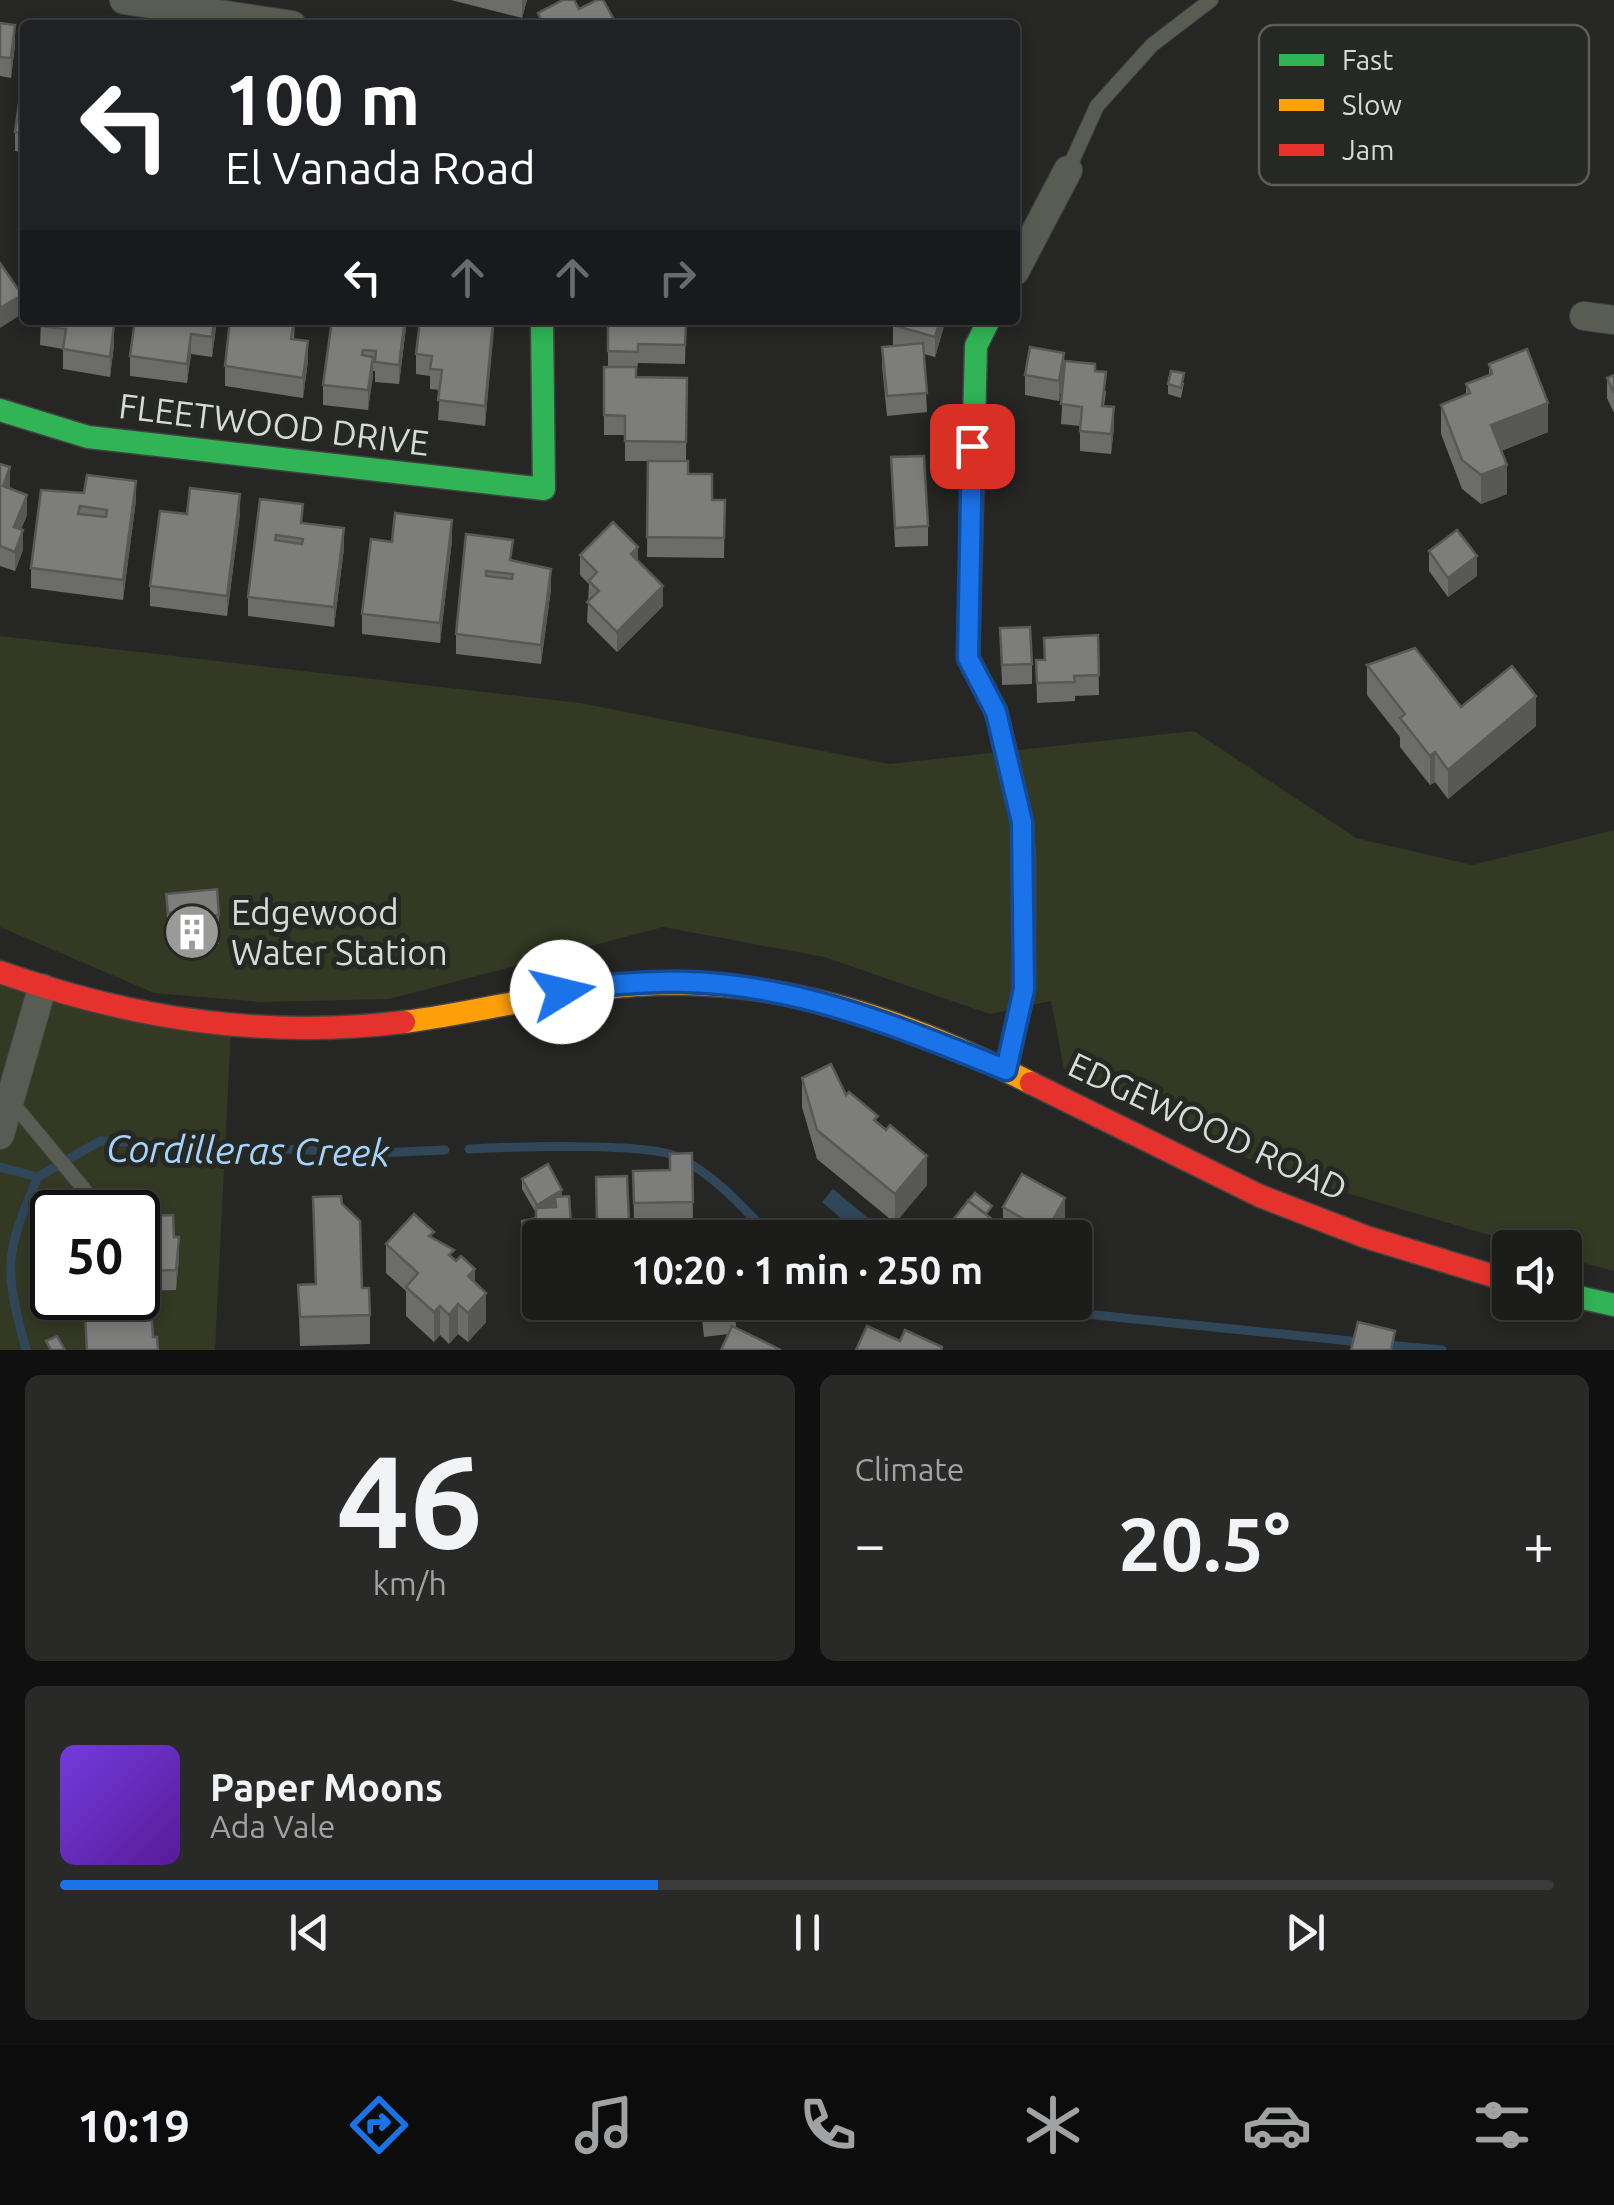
<!DOCTYPE html>
<html lang="en">
<head>
<meta charset="utf-8">
<style>
  body { margin:0; font-family:Ubuntu,sans-serif; background:#292a28; color:#f1f3f6; height:100vh; display:flex; flex-direction:column; font-size:38px; white-space:nowrap }
  * { box-sizing:border-box; margin:0 }
  p { font-size:32px; color:#a0a2a3 }
  .icon { flex:none; width:55px; height:55px; fill:none; stroke:currentColor; stroke-width:2; stroke-linecap:round; stroke-linejoin:round }
  .map { position:relative; height:1350px; overflow:hidden }
  .sheet { display:flex; flex-direction:column; gap:25px; padding:25px; background:#0f100f; flex:1 }
  .sheet>* { flex:none }
  .top-card { position:absolute; left:20px; top:20px; width:1000px; height:305px; border-radius:10px; box-shadow:0 5px 15px #0003,0 0 0 2px #3a3b3a; background:#202124; color:#fff; overflow:hidden }
  .tools { position:absolute; left:1492px; top:1230px; display:grid; gap:20px }
  .tools a { display:grid; place-items:center; width:90px; height:90px; border-radius:10px; background:#1c1d1b; box-shadow:0 5px 15px #0003,0 0 0 2px #3a3b3a; font-size:50px }
  .speed { position:absolute; left:30px; top:1190px; display:flex; gap:20px; font-size:50px; font-weight:700; text-align:center }
  .speed>* { display:grid; place-content:center; width:130px; height:130px; border-radius:50%; background:#1c1d1b; box-shadow:0 5px 15px #0003,0 0 0 2px #3a3b3a; line-height:1 }
  .speed .limit { border:5px solid #111; border-radius:15px; background:#fff; color:#111 }
  .pin { position:absolute; display:grid; place-items:center; width:85px; height:85px; color:#fff; margin:-42px; border-radius:20px; box-shadow:0 5px 15px #0006 }
  .me { position:absolute; width:110px; margin:-55px; rotate:81deg; stroke-linejoin:round; filter:drop-shadow(0 0 8px #0008) }
  .turn { display:flex; align-items:center; gap:35px; height:210px; padding:0 40px; font-size:45px }
  .turn .icon { width:130px; height:130px; stroke-width:2.5 }
  .turn b { display:block; font-size:70px; line-height:85px }
  .lanes { display:flex; align-items:center; height:95px; padding:0 40px; background:#0003; justify-content:center; gap:50px; direction:ltr }
  .lanes .off { opacity:.35 }
  .big { font-size:75px; font-weight:600; line-height:1.1 }
  .sheet .tile { flex:1; display:flex; flex-direction:column; justify-content:center; gap:15px; min-width:0; padding:0 35px; border-radius:15px; background:#292a28 }
  .sheet .dial { align-items:center; gap:0 }
  .dial b { font-size:130px; line-height:1 }
  .song { display:flex; align-items:center; gap:30px }
  .cover { width:120px; height:120px; border-radius:15px; background:linear-gradient(135deg,hsl(260 70% 55%),hsl(270 70% 35%)) }
  .played { height:10px; border-radius:5px; background:linear-gradient(90deg,#1a73e8 40%,#3a3b3a 40%) }
  .keys { display:flex; justify-content:space-around; direction:ltr }
  .heat { display:flex; justify-content:space-between; align-items:center; font-size:55px; direction:ltr }
  .sheet .tiles { flex:1; display:grid; gap:25px; grid-template-columns:1fr 1fr }
  .tile:last-child { grid-column:span 2 }
  .trip { position:absolute; left:522px; top:1220px; width:570px; height:100px; border-radius:10px; background:#1c1d1b; box-shadow:0 5px 15px #0003,0 0 0 2px #3a3b3a; font-weight:600; line-height:100px; text-align:center }
  .dock { display:flex; height:160px; justify-content:space-around; align-items:center; background:#0b0c0b; color:#a0a2a3 }
  .dock .icon { width:70px; height:70px }
  .dock .current { color:#1a73e8 }
  .dock b { font-size:45px; color:#f1f3f6 }
  .map>svg:first-child { display:block }
</style>
</head>
<body>
<div class="map">
<svg width="1614" height="1350" viewBox="0 0 1614 1350">
  <rect width="100%" height="100%" fill="#262724"/>
  <!-- green -->
  <g fill="#333923" fill-rule="evenodd">
    <polygon points="0,636 580,703 889,764 1194,731 1356,838 1472,865 1614,830 1614,1271 1565,1258 1565,1248 1530,1247 1278,1173 1064,1069 1051,1001 990,1014 824,957 663,927 389,999 261,1002 154,993 0,927"/>
    <path d="M0 972 231 1029 215 1350H0ZM52 1212H138V1298H52Z"/>
  </g>
  <!-- water -->
  <polygon fill="#304659" points="833,1189 868,1218 856,1231 822,1202"/>
  <g fill="none" stroke-linecap="round" stroke-linejoin="round">
    <!-- stream -->
    <g stroke="#304659" stroke-width="9">
      <path d="M469 1149C508 1147 649 1142 678 1157 716 1176 743 1207 772 1238"/>
      <polyline points="0,1167 38,1177 100,1141 376,1153 445,1150"/>
      <polyline points="859,1302 886,1302"/>
      <polyline points="966,1302 1361,1342"/>
      <polyline points="1386,1345 1442,1350"/>
      <path d="M26 1350C4 1268 4 1255 38 1177"/>
    </g>
    <!-- lane casing -->
    <g stroke="#434341" stroke-width="16">
      <g id="lane">
        <polyline points="1068,170 1097,106 1152,45 1211,0"/>
        <polyline points="10,1100 84,1189 95,1212"/>
      </g>
    </g>
    <!-- street casing -->
    <g stroke="#434341" stroke-width="30">
      <g id="street">
        <polyline points="124,0 292,25"/>
        <polyline points="1015,271 1068,170"/>
        <polyline points="1584,316 1614,320"/>
        <polyline points="0,1135 42,988"/>
      </g>
    </g>
    <!-- fast casing -->
    <g stroke="#434341" stroke-width="25">
      <g id="fast">
        <polyline points="989,320 976,346 968,658 996,711 1022,822 1024,861"/>
        <polyline points="0,410 88,437 544,489 542,320"/>
        <polyline points="1565,1294 1614,1305"/>
      </g>
    </g>
    <!-- slow casing -->
    <g stroke="#434341" stroke-width="25">
      <path id="slow" d="M404 1022C482 1012 558 990 637 985 778 975 907 1020 1031 1083"/>
    </g>
    <!-- jam casing -->
    <g stroke="#434341" stroke-width="25">
      <g id="jam">
        <path d="M0 972C133 1019 263 1039 404 1022"/>
        <polyline points="1006,1070 1024,989 1024,861"/>
        <polyline points="1031,1083 1260,1196 1366,1237 1510,1281"/>
      </g>
    </g>
    <!-- lane -->
    <use href="#lane" stroke="#585c52" stroke-width="14"/>
    <!-- street -->
    <use href="#street" stroke="#585c52" stroke-width="28"/>
    <!-- fast -->
    <use href="#fast" stroke="#30b455" stroke-width="22"/>
    <!-- slow -->
    <use href="#slow" stroke="#ff9f0a" stroke-width="22"/>
    <!-- jam -->
    <use href="#jam" stroke="#e5322d" stroke-width="22"/>
  </g>
  <!-- wall -->
  <g fill="#6c6c6b">
    <polygon points="451,0 527,0 522,18"/>
    <polygon points="0,23 15,45 11,78 0,76"/>
    <polygon points="25,61 25,153 15,151 15,132"/>
    <polygon points="41,320 108,320 108,324 114,345 110,377 63,369 63,349 40,345"/>
    <polygon points="135,320 217,320 212,357 191,354 187,383 130,376 130,356"/>
    <polygon points="295,320 294,340 308,361 303,398 225,386 225,366"/>
    <polygon points="332,320 407,320 399,384 375,382 375,371 373,371 368,410 323,405 323,385"/>
    <polygon points="494,320 485,426 438,420 440,390 430,389 430,376 416,374 416,354 436,323"/>
    <polygon points="608,320 686,320 685,364 638,363 636,377 687,378 686,461 688,474 712,500 725,500 724,558 647,557 648,461 625,461 625,435 604,435 604,367 608,367"/>
    <polygon points="944,320 944,326 935,357 924,354 927,412 887,416 882,366 882,347 895,346 893,345 893,325"/>
    <polygon points="1489,364 1548,432 1501,451 1507,494 1481,504 1462,489 1441,434 1441,405 1466,395 1466,384 1489,375"/>
    <polygon points="1095,371 1106,392 1104,406 1114,427 1111,454 1080,451 1080,426 1061,424 1064,373 1059,401 1025,395 1025,375"/>
    <polygon points="1614,375 1614,413 1607,398 1607,378"/>
    <polygon points="1184,383 1181,398 1168,394 1168,384"/>
    <polygon points="891,457 928,526 928,546 895,547"/>
    <polygon points="0,464 9,488 27,515 21,529 23,550 15,571 0,566"/>
    <polygon points="41,490 136,500 123,600 31,588 31,568"/>
    <polygon points="260,499 344,548 334,627 248,616 248,597"/>
    <polygon points="187,514 240,514 227,616 150,606 150,586"/>
    <polygon points="466,534 513,560 551,589 541,664 456,654 456,634"/>
    <polygon points="452,540 440,643 362,634 362,614 392,542"/>
    <polygon points="1429,551 1477,576 1448,597 1429,571"/>
    <polygon points="580,555 638,561 663,606 617,652 587,622 589,584 580,575"/>
    <polygon points="1000,628 1032,664 1032,684 1002,685"/>
    <polygon points="1098,635 1099,695 1075,696 1075,701 1037,703 1036,660 1044,660"/>
    <polygon points="1367,665 1461,707 1536,726 1448,799 1435,782 1430,785 1400,747 1400,737 1367,695"/>
    <polygon points="166,894 219,915 219,944 191,946 190,940 168,942"/>
    <polygon points="802,1078 846,1095 878,1123 927,1185 895,1223 817,1159 802,1107"/>
    <polygon points="692,1153 693,1222 634,1223 633,1171 670,1170"/>
    <polygon points="627,1176 629,1238 597,1238 596,1177"/>
    <polygon points="522,1179 562,1197 540,1238 540,1275 525,1276 522,1221 536,1218 536,1213 522,1189"/>
    <polygon points="313,1197 342,1204 370,1315 370,1344 300,1346 298,1285 315,1284"/>
    <polygon points="1003,1207 1065,1218 1054,1238 1021,1238 1003,1227"/>
    <polygon points="138,1216 174,1237 179,1257 176,1290 138,1291"/>
    <polygon points="434,1238 475,1283 486,1322 468,1342 458,1334 449,1344 440,1335 434,1342 406,1316 406,1291 386,1273 386,1244"/>
    <polygon points="54,1298 89,1298 89,1303 55,1306"/>
    <polygon points="700,1302 735,1302 736,1328 728,1334 704,1337"/>
  </g>
  <!-- shaded-wall -->
  <g fill="#585857">
    <polygon points="522,0 527,0 522,18"/>
    <polygon points="15,25 15,45 11,78 11,58"/>
    <polygon points="22,295 22,314 0,328 0,308"/>
    <polygon points="214,320 217,320 212,357 212,337"/>
    <polygon points="405,320 407,320 399,384 399,365"/>
    <polygon points="493,320 494,331 485,426 485,406"/>
    <polygon points="940,320 944,320 944,326 935,357 935,337"/>
    <polygon points="114,325 114,345 110,377 110,357"/>
    <polygon points="191,334 191,354 187,383 187,364"/>
    <polygon points="308,341 308,361 303,398 303,378"/>
    <polygon points="1064,353 1064,373 1059,401 1059,381"/>
    <polygon points="373,357 373,377 368,410 368,390"/>
    <polygon points="1548,403 1548,432 1491,455 1491,425"/>
    <polygon points="1114,407 1114,427 1111,454 1111,434"/>
    <polygon points="1507,465 1507,494 1481,504 1481,475"/>
    <polygon points="10,467 10,487 3,506 3,486"/>
    <polygon points="136,481 136,500 123,600 123,580"/>
    <polygon points="240,494 240,514 227,616 227,596"/>
    <polygon points="27,495 27,515 14,546 14,527"/>
    <polygon points="452,520 452,540 440,643 440,623"/>
    <polygon points="344,528 344,548 334,627 334,607"/>
    <polygon points="23,530 23,550 15,571 15,552"/>
    <polygon points="638,547 638,567 631,554"/>
    <polygon points="1477,556 1477,576 1448,597 1448,578"/>
    <polygon points="551,569 551,589 541,664 541,645"/>
    <polygon points="663,586 663,606 617,652 617,632"/>
    <polygon points="1536,696 1536,726 1448,799 1448,770"/>
    <polygon points="1435,752 1435,782 1430,785 1430,756"/>
    <polygon points="927,1156 927,1185 895,1223 895,1194"/>
    <polygon points="562,1190 562,1200 537,1215 537,1205"/>
    <polygon points="1065,1198 1065,1218 1054,1238 1046,1238 1046,1232"/>
    <polygon points="996,1222 996,1238 983,1238"/>
    <polygon points="179,1237 179,1257 176,1290 176,1270"/>
    <polygon points="475,1269 475,1298 468,1276"/>
    <polygon points="486,1293 486,1322 468,1342 468,1313"/>
    <polygon points="458,1304 458,1334 449,1344 449,1315"/>
    <polygon points="440,1306 440,1335 434,1342 434,1312"/>
  </g>
  <!-- building -->
  <g fill="#7d7e7c" stroke="#585857" stroke-width="2.5" fill-rule="evenodd">
    <polygon points="563,0 574,0 579,9 597,0 603,0 617,25 544,25 538,13"/>
    <polygon points="0,23 15,25 11,58 0,57"/>
    <polygon points="25,61 25,133 15,132"/>
    <polygon points="0,263 22,295 0,308"/>
    <polygon points="41,320 106,320 106,324 114,325 110,357 63,349 66,329 40,326"/>
    <polygon points="135,320 214,320 212,337 191,334 187,364 130,356"/>
    <polygon points="230,320 294,320 291,339 308,341 303,378 225,366"/>
    <polygon points="332,320 405,320 399,365 375,362 376,351 363,350 362,355 373,357 368,390 323,385"/>
    <polygon points="436,320 493,320 485,406 438,400 442,370 430,369 432,356 416,354 420,321 436,323"/>
    <polygon points="608,320 686,320 685,345 638,344 638,352 608,351"/>
    <polygon points="894,320 940,320 935,337 893,325"/>
    <polygon points="923,343 927,393 887,396 882,347"/>
    <polygon points="1030,347 1064,353 1059,381 1025,375"/>
    <polygon points="1527,349 1548,403 1491,425 1507,465 1481,475 1462,460 1441,405 1470,393 1466,384 1492,374 1489,364"/>
    <polygon points="1065,361 1095,364 1095,371 1106,372 1102,406 1114,407 1111,434 1080,431 1082,407 1061,404"/>
    <polygon points="604,367 636,367 636,377 687,378 686,442 625,441 625,416 604,415"/>
    <polygon points="1171,371 1184,373 1181,388 1168,384"/>
    <polygon points="1614,375 1614,393 1607,378"/>
    <polygon points="924,456 928,526 895,528 891,457"/>
    <polygon points="648,461 688,461 688,474 712,474 712,500 725,500 724,538 647,537"/>
    <polygon points="0,464 10,467 3,486 27,495 14,527 23,530 15,552 0,546"/>
    <path d="M87 475 136 481 123 580 31 568 41 490 84 493ZM80 506 107 510 106 517 78 514Z"/>
    <polygon points="190,488 240,494 227,596 150,586 160,511 187,514"/>
    <path d="M260 499 303 504 301 523 344 528 334 607 248 597ZM276 535 303 539 302 544 275 540Z"/>
    <polygon points="395,513 452,520 440,623 362,614 371,539 392,542"/>
    <polygon points="613,522 638,547 631,554 663,586 617,632 587,602 599,591 589,581 597,572 580,555"/>
    <polygon points="1457,530 1477,556 1448,578 1429,551"/>
    <path d="M466 534 513 540 510 560 551 569 541 645 456 634ZM486 571 513 574 512 579 486 576Z"/>
    <polygon points="1030,627 1032,664 1002,665 1000,628"/>
    <polygon points="1098,635 1099,675 1074,676 1075,682 1037,683 1036,660 1045,660 1044,638"/>
    <polygon points="1415,648 1461,707 1512,666 1536,696 1448,770 1435,752 1430,756 1400,718 1405,714 1367,665"/>
    <polygon points="217,889 219,915 191,917 190,911 168,913 166,894"/>
    <polygon points="831,1064 846,1095 849,1092 878,1116 874,1120 886,1130 890,1125 927,1156 895,1194 817,1130 802,1078"/>
    <polygon points="692,1153 693,1202 634,1203 633,1171 670,1170 670,1154"/>
    <polygon points="548,1164 562,1190 537,1205 522,1179"/>
    <polygon points="1022,1174 1065,1198 1046,1232 1003,1207"/>
    <polygon points="627,1176 629,1222 597,1223 596,1177"/>
    <polygon points="975,1193 992,1206 986,1214 968,1201"/>
    <polygon points="341,1196 342,1204 360,1221 362,1288 369,1288 370,1315 300,1317 298,1285 316,1284 313,1197"/>
    <polygon points="569,1196 572,1238 540,1238 540,1255 525,1256 522,1221 536,1218 536,1208 556,1207 555,1197"/>
    <polygon points="968,1201 996,1222 983,1238 954,1238 945,1230"/>
    <polygon points="414,1214 434,1232 429,1236 454,1250 449,1255 456,1261 461,1256 475,1269 468,1276 486,1293 468,1313 458,1304 449,1315 440,1306 434,1312 406,1287 418,1273 386,1244"/>
    <polygon points="173,1215 174,1237 179,1237 176,1270 138,1271 138,1216"/>
    <polygon points="702,1302 735,1302 736,1314 704,1317"/>
    <polygon points="151,1307 153,1337 157,1337 158,1350 87,1350 85,1314"/>
    <polygon points="1358,1322 1395,1331 1391,1350 1351,1350"/>
    <polygon points="732,1326 781,1350 721,1350"/>
    <polygon points="867,1326 900,1341 905,1330 942,1347 941,1350 856,1350"/>
    <polygon points="57,1336 65,1350 51,1350 46,1341"/>
  </g>
  <g fill="none" stroke-linecap="round" stroke-linejoin="round">
    <!-- route casing -->
    <g stroke="#114b97" stroke-width="25">
      <path id="route" d="M562 992C734 960 850 1007 1006 1070L1024 989 1022 822 996 712 968 658 972 446"/>
    </g>
    <!-- route -->
    <use href="#route" stroke="#1a73e8" stroke-width="18"/>
  </g>
  <!-- icons -->
  <defs>
    <g id="building-disc" transform="scale(2.875)"><circle r="9.5" fill="#9a9b98" stroke="#262823"/><path d="M-4-6H4V6H1V3H-1V6H-4ZM-2.5-4.3h1.7v1.8h-1.7ZM.8-4.3h1.7v1.8H.8ZM-2.5-1h1.7V.8h-1.7ZM.8-1h1.7V.8H.8Z" fill="#fff"/></g>
  </defs>
  <g fill-rule="evenodd">
    <use href="#building-disc" x="192" y="932"/>
  </g>
  <g text-anchor="middle" dominant-baseline="central" stroke-width="10" stroke-linejoin="round" paint-order="stroke">
    <!-- street labels -->
    <g font-size="35" fill="#d9dad7" stroke="#262823">
      <text transform="translate(274 424) rotate(7)">FLEETWOOD DRIVE</text>
      <text transform="translate(1208 1126) rotate(25)">EDGEWOOD ROAD</text>
    </g>
    <!-- poi labels -->
    <g font-size="35" fill="#d9dad7" stroke="#262823" text-anchor="start">
      <text x="231" y="912">Edgewood<tspan x="231" dy="40">Water Station</tspan></text>
    </g>
    <!-- water labels -->
    <g font-size="38" font-style="italic" fill="#a4d4fd" stroke="#262823">
      <text transform="translate(248 1150) rotate(1)">Cordilleras Creek</text>
    </g>
  </g>
  <!-- legend -->
  <rect x="1259" y="25" width="330" height="160" rx="15" fill="#262823" stroke="#5c5d59" stroke-width="2.5"/>
  <rect x="1279" y="54" width="45" height="12" fill="#30b455"/>
  <rect x="1279" y="99" width="45" height="12" fill="#ff9f0a"/>
  <rect x="1279" y="144" width="45" height="12" fill="#e5322d"/>
  <g font-size="28" fill="#d9dad7">
    <text x="1342" y="70">Fast</text>
    <text x="1342" y="115">Slow</text>
    <text x="1342" y="160">Jam</text>
  </g>
</svg>
<div class="tools">
<a><svg class="icon" aria-label="sound" viewBox="0 0 24 24"><path d="M4 9h4l5-4v14l-5-4H4zM17 9q2 3 0 6"/></svg></a>
</div>
<div class="speed"><div class="limit">50</div></div>
<div class="pin" style="left:972px;top:446px;background:#d93025"><svg class="icon" aria-label="arrive" viewBox="0 0 24 24"><path d="M6 21V4h12l-3 4 3 4H6"/></svg></div>
<svg class="me" style="left:562px;top:992px" viewBox="-20 -20 40 40"><circle r="19" fill="#fff"/><path d="M0-13L10 11 0 6-10 11z" fill="#1a73e8"/></svg>
<div class="trip">10:20 · 1 min · 250 m</div>
<div class="top-card">
<div class="turn"><svg class="icon" aria-label="left" viewBox="0 0 24 24"><path d="M17 20v-9H6M10 6l-5 5 5 5"/></svg><div><b>100 m</b>El Vanada Road</div></div>
<div class="lanes"><svg class="icon" aria-label="left" viewBox="0 0 24 24"><path d="M17 20v-9H6M10 6l-5 5 5 5"/></svg><svg class="icon off" aria-label="ahead" viewBox="0 0 24 24"><path d="M12 20V5M6 11l6-6 6 6"/></svg><svg class="icon off" aria-label="ahead" viewBox="0 0 24 24"><path d="M12 20V5M6 11l6-6 6 6"/></svg><svg class="icon off" aria-label="right" viewBox="0 0 24 24"><path d="M7 20v-9h11M14 6l5 5-5 5"/></svg></div>
</div>
</div>
<section class="sheet">
<div class="tiles">
<div class="tile dial"><b>46</b><p>km/h</p></div>
<div class="tile"><p>Climate</p>
<div class="heat"><a>−</a><b class="big">20.5°</b><a>+</a></div>
</div>
<div class="tile">
<div class="song"><i class="cover"></i><div><b>Paper Moons</b><p>Ada Vale</p></div></div>
<div class="played"></div>
<div class="keys"><svg class="icon" aria-label="previous" viewBox="0 0 24 24"><path d="M18 5L8 12l10 7zM5 5v14"/></svg><svg class="icon" aria-label="pause" viewBox="0 0 24 24"><path d="M8 5v14M16 5v14"/></svg><svg class="icon" aria-label="next" viewBox="0 0 24 24"><path d="M6 5l10 7-10 7zM19 5v14"/></svg></div>
</div>
</div>
</section>
<nav class="dock">
<b>10:19</b>
<svg class="icon current" aria-label="directions" viewBox="0 0 24 24"><path d="M12 3l9 9-9 9-9-9zM9 14v-3h6M13 9l2 2-2 2"/></svg>
<svg class="icon" aria-label="music" viewBox="0 0 24 24"><path d="M9 18V5l10-2v13"/><circle cx="6" cy="18" r="3"/><circle cx="16" cy="16" r="3"/></svg>
<svg class="icon" aria-label="phone" viewBox="0 0 24 24"><path d="M5 4h4l2 5-3 2q2 4 5 5l2-3 5 2v4C11 20 4 13 5 4z"/></svg>
<svg class="icon" aria-label="climate" viewBox="0 0 24 24"><path d="M12 3v18M4 7l16 10M4 17L20 7"/></svg>
<svg class="icon" aria-label="car" viewBox="0 0 24 24"><path d="M5 17H2v-5l4-1 3-4h7l3 4 3 1v5h-3M9 17h6M6 11h13"/><circle cx="7" cy="17" r="2"/><circle cx="17" cy="17" r="2"/></svg>
<svg class="icon" aria-label="filters" viewBox="0 0 24 24"><path d="M4 7h16M4 17h16"/><circle cx="9" cy="7" r="2"/><circle cx="15" cy="17" r="2"/></svg>
</nav>
</body>
</html>
